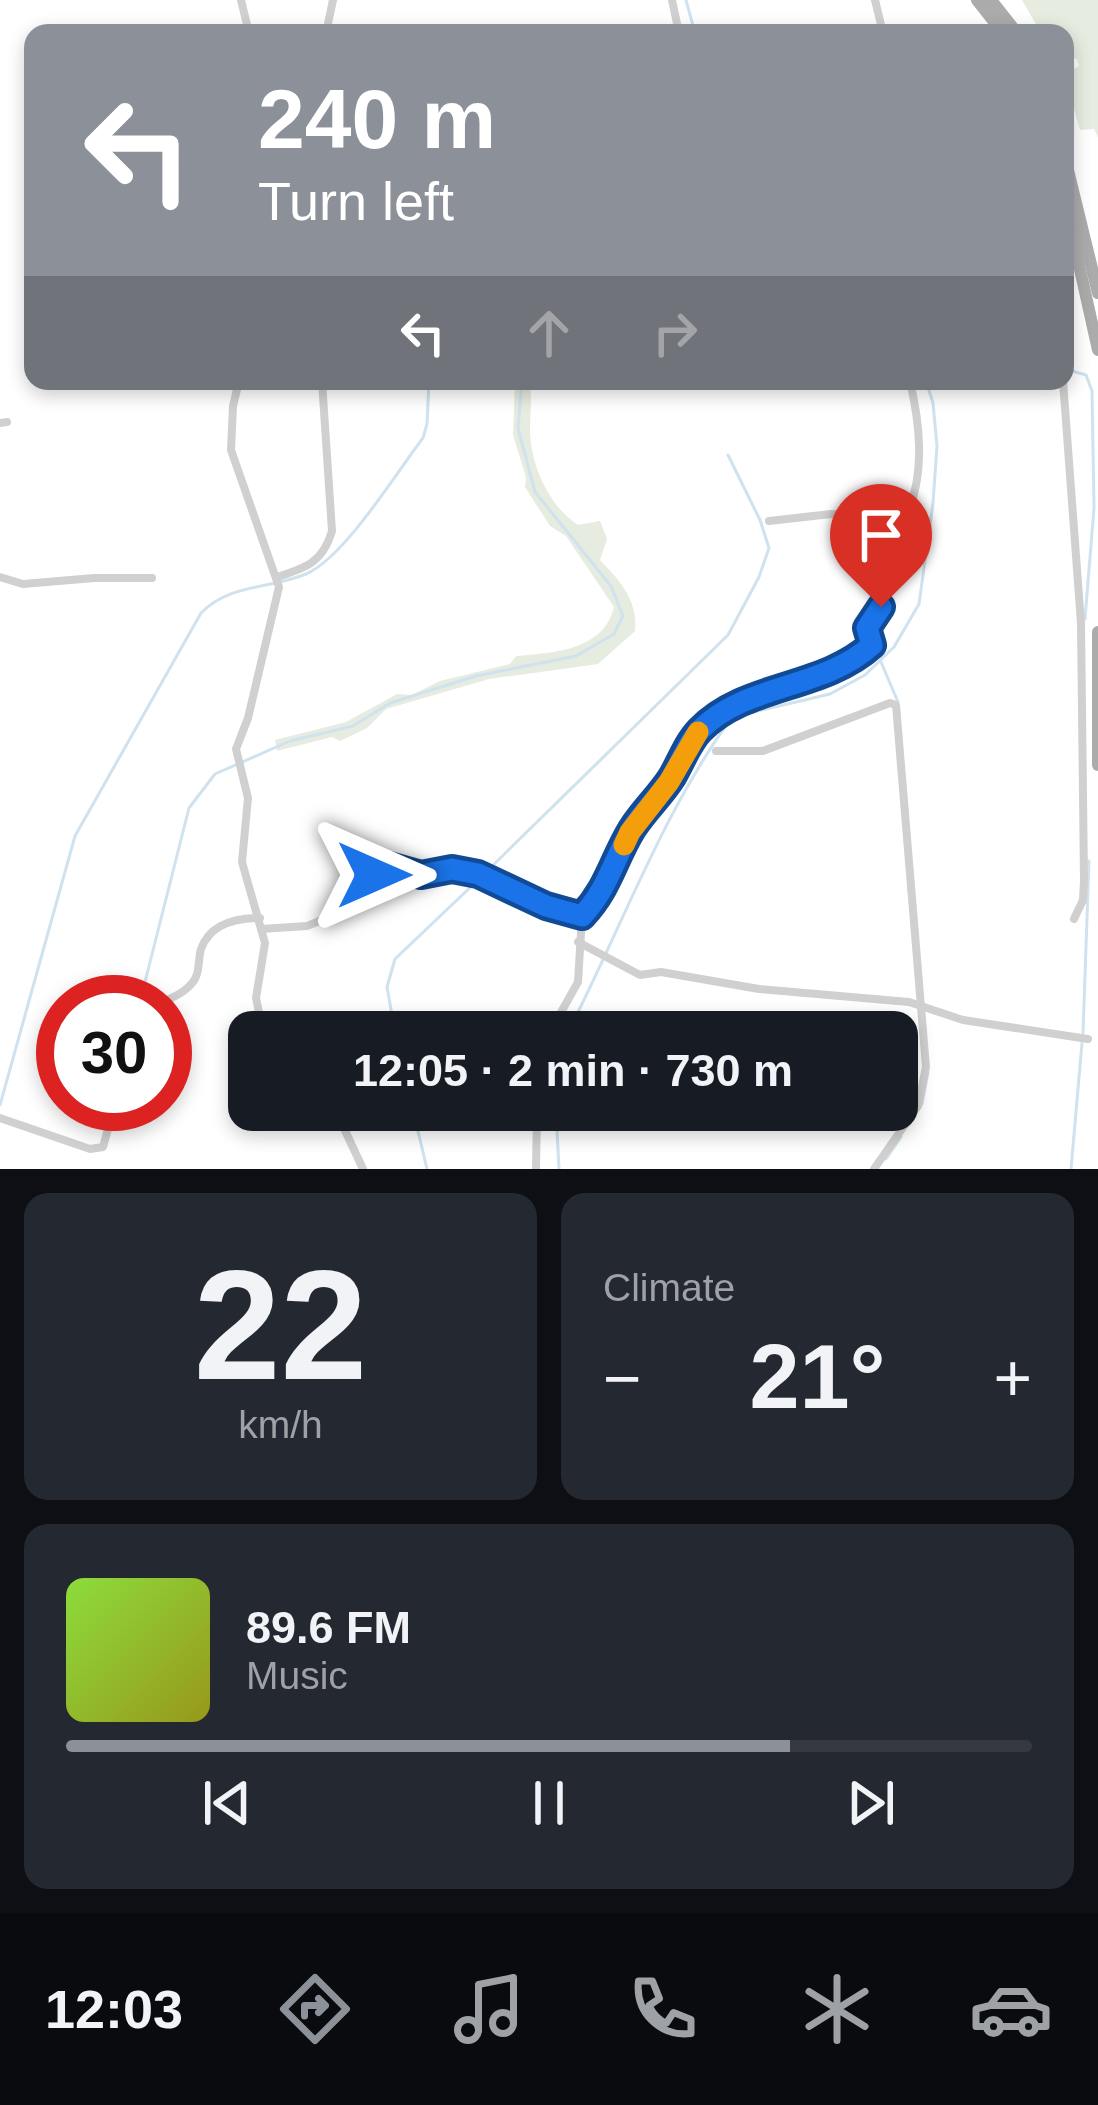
<!DOCTYPE html>
<html lang="en">
<head>
<meta charset="utf-8">
<style>
  body { margin:0; font-family:Helvetica,sans-serif; background:#242831; color:#f1f3f6; height:100vh; display:flex; flex-direction:column; font-size:45px; white-space:nowrap }
  * { box-sizing:border-box; margin:0 }
  p { font-size:39px; color:#9ea1a6 }
  .icon { flex:none; width:66px; height:66px; fill:none; stroke:currentColor; stroke-width:2; stroke-linecap:round; stroke-linejoin:round }
  .map { position:relative; height:1169px; overflow:hidden }
  .details { display:flex; flex-direction:column; gap:24px; padding:24px; background:#0d0f14; flex:1 }
  .details>* { flex:none }
  .banner { position:absolute; left:24px; top:24px; width:1050px; height:366px; border-radius:24px; box-shadow:0 6px 18px #0003; background:#8c9099; color:#fff; overflow:hidden }
  .speed { position:absolute; left:36px; top:975px; display:flex; gap:24px; font-size:60px; font-weight:700; text-align:center }
  .speed>* { display:grid; place-content:center; width:156px; height:156px; border-radius:50%; background:#171b24; box-shadow:0 6px 18px #0003; line-height:1 }
  .speed .limit { border:18px solid #d22; background:#fff; color:#111 }
  .pin { position:absolute; display:grid; place-items:center; width:102px; height:102px; color:#fff; margin:-123px -51px; border-radius:50% 50% 50% 0; rotate:-45deg; box-shadow:0 0 12px #0007 }
  .pin .icon { rotate:45deg }
  .me { position:absolute; width:132px; margin:-66px; rotate:90deg; stroke-linejoin:round; filter:drop-shadow(0 0 9px #0008) }
  .turn { display:flex; align-items:center; gap:42px; height:252px; padding:0 36px; font-size:54px }
  .turn .icon { width:156px; height:156px; stroke-width:2.5 }
  .turn b { display:block; font-size:84px; line-height:102px }
  .lanes { display:flex; align-items:center; height:114px; padding:0 36px; background:#0003; justify-content:center; gap:60px; direction:ltr }
  .lanes .off { opacity:.35 }
  .big { font-size:90px; font-weight:700; line-height:1.1 }
  .details .widget { flex:1; display:flex; flex-direction:column; justify-content:center; gap:18px; min-width:0; padding:0 42px; border-radius:24px; background:#242831 }
  .details .dial { align-items:center; gap:0 }
  .dial b { font-size:156px; line-height:1 }
  .song { display:flex; align-items:center; gap:36px }
  .cover { width:144px; height:144px; border-radius:18px; background:linear-gradient(135deg,hsl(90 70% 55%),hsl(60 70% 35%)) }
  .played { height:12px; border-radius:6px; background:linear-gradient(90deg,#8c9099 75%,#363941 75%) }
  .keys { display:flex; justify-content:space-around; direction:ltr }
  .heat { display:flex; justify-content:space-between; align-items:center; font-size:66px; direction:ltr }
  .details .tiles { flex:1; display:grid; gap:24px; grid-template-columns:1fr 1fr }
  .widget:last-child { grid-column:span 2 }
  .trip { position:absolute; left:228px; top:1011px; width:690px; height:120px; border-radius:24px; background:#171b24; box-shadow:0 6px 18px #0003; font-weight:700; line-height:120px; text-align:center }
  .menu { display:flex; height:192px; justify-content:space-around; align-items:center; background:#090b0e; color:#9ea1a6 }
  .menu .icon { width:84px; height:84px }
  .menu .on { color:#8c9099 }
  .menu b { font-size:54px; color:#f1f3f6 }
  .map>svg:first-child { display:block }
</style>
</head>
<body>
<div class="map">
<svg width="1098" height="1169" viewBox="0 0 1098 1169">
  <rect width="100%" height="100%" fill="#fff"/>
  <!-- green -->
  <g fill="#e6ecdf">
    <polygon points="1022,0 1098,0 1098,137 1094,129 1080,130 1065,75 1079,66 1077,59 1065,56 1065,33 1041,33"/>
    <path d="M515 381H530C532 398 530 414 530 431 531 466 549 506 578 525L600 521 607 539 600 560C620 581 638 600 635 631L598 664 489 679 386 709 367 728 340 741 332 737 277 751 275 740 346 722 397 694 412 695 440 681 510 664 516 656C554 653 604 650 614 607L566 536 550 526 525 487 526 477 513 435Z"/>
  </g>
  <g fill="none" stroke-linecap="round" stroke-linejoin="round">
    <!-- stream -->
    <g stroke="#cfe2ee" stroke-width="3">
      <polyline points="686,0 695,33"/>
      <polyline points="1065,369 1086,375 1092,391 1094,508 1085,619"/>
      <polyline points="881,662 898,702"/>
      <polyline points="485,873 728,635 759,577 769,548 760,520 728,455"/>
      <polyline points="145,982 189,808 215,774 290,741 353,726 390,703 476,676 576,656 614,634 623,616 611,586 535,492 518,428 522,381"/>
      <polyline points="395,1032 387,987 395,959 478,880"/>
      <path d="M568 1032C622 927 662 813 732 717L830 694 865 675 894 647 919 604 933 503 937 446 933 403 926 381"/>
      <polyline points="1083,1033 1089,861"/>
      <polyline points="922,1104 928,1072"/>
      <path d="M0 1105 75 836 201 613C229 584 270 589 306 574 345 557 396 473 423 438L427 424 429 381"/>
      <polyline points="413,1110 427,1169"/>
      <polyline points="556,1110 559,1169"/>
      <polyline points="886,1159 901,1137"/>
      <polyline points="1071,1169 1082,1043"/>
    </g>
    <!-- minor -->
    <g stroke="#d0d0d0" stroke-width="8">
      <polyline points="241,0 249,33"/>
      <polyline points="672,0 679,33"/>
      <polyline points="875,0 883,33"/>
      <polyline points="326,33 333,0"/>
      <polyline points="239,381 233,406 231,450 279,587 248,718 236,749 248,798 242,862 265,943 256,998 263,1032"/>
      <polyline points="1063,381 1081,623 1084,880 1083,900 1074,919"/>
      <polyline points="0,423 7,422"/>
      <polyline points="769,521 831,514 905,518"/>
      <polyline points="0,577 23,584 94,578 152,578"/>
      <path d="M277 577C306 568 323 562 332 531L322 381"/>
      <polyline points="716,751 763,751 890,703 896,705 926,1067 918,1106 874,1169"/>
      <path d="M582 916C610 885 612 861 632 829 644 810 660 795 672 777 681 762 688 742 700 730 746 683 822 689 872 645L867 628C884 601 879 584 887 556 892 539 902 528 908 513 925 470 920 425 910 381"/>
      <polyline points="261,929 307,926 329,917 389,866 421,875 452,869 478,875 546,906 582,916 578,982 550,1032"/>
      <polyline points="578,942 640,975 661,972 759,989 909,1002 963,1020 1088,1039"/>
      <path d="M162 1002C174 997 188 991 195 979 200 970 198 959 201 949 210 924 236 918 260 918"/>
      <polyline points="329,1110 342,1124 363,1169"/>
      <polyline points="0,1118 90,1149 103,1147 115,1104"/>
      <polyline points="536,1169 537,1110"/>
    </g>
    <!-- primary -->
    <g stroke="#ababab" stroke-width="12">
      <polyline points="977,0 1003,33"/>
      <polyline points="991,0 1017,33"/>
      <polyline points="1065,158 1098,293"/>
      <polyline points="1065,202 1098,350"/>
      <polyline points="1098,632 1098,765"/>
    </g>
  </g>
  <g fill="none" stroke-linecap="round" stroke-linejoin="round">
    <!-- route casing -->
    <g stroke="#114b97" stroke-width="30">
      <path id="route" d="M374 875 389 866 421 875 452 869 478 874 546 906 582 916C609 887 613 860 632 829 644 810 660 796 672 777 681 762 688 742 700 730 746 683 822 690 872 645L867 628 881 607"/>
    </g>
    <!-- route -->
    <use href="#route" stroke="#1a73e8" stroke-width="21"/>
    <!-- slow -->
    <polyline stroke="#f59e0b" stroke-width="21" points="624,845 630,832 669,782 698,732"/>
  </g>
</svg>
<div class="speed"><div class="limit">30</div></div>
<div class="pin" style="left:881px;top:607px;background:#d93025"><svg class="icon" aria-label="arrive" viewBox="0 0 24 24"><path d="M6 21V4h12l-3 4 3 4H6"/></svg></div>
<svg class="me" style="left:374px;top:875px" viewBox="-20 -20 40 40"><path d="M0-17L14 15 0 8-14 15z" fill="#1a73e8" stroke="#fff" stroke-width="4"/></svg>
<div class="trip">12:05 · 2 min · 730 m</div>
<div class="banner">
<div class="turn"><svg class="icon" aria-label="left" viewBox="0 0 24 24"><path d="M17 20v-9H6M10 6l-5 5 5 5"/></svg><div><b>240 m</b>Turn left</div></div>
<div class="lanes"><svg class="icon" aria-label="left" viewBox="0 0 24 24"><path d="M17 20v-9H6M10 6l-5 5 5 5"/></svg><svg class="icon off" aria-label="ahead" viewBox="0 0 24 24"><path d="M12 20V5M6 11l6-6 6 6"/></svg><svg class="icon off" aria-label="right" viewBox="0 0 24 24"><path d="M7 20v-9h11M14 6l5 5-5 5"/></svg></div>
</div>
</div>
<section class="details">
<div class="tiles">
<div class="widget dial"><b>22</b><p>km/h</p></div>
<div class="widget"><p>Climate</p>
<div class="heat"><a>−</a><b class="big">21°</b><a>+</a></div>
</div>
<div class="widget">
<div class="song"><i class="cover"></i><div><b>89.6 FM</b><p>Music</p></div></div>
<div class="played"></div>
<div class="keys"><svg class="icon" aria-label="previous" viewBox="0 0 24 24"><path d="M18 5L8 12l10 7zM5 5v14"/></svg><svg class="icon" aria-label="pause" viewBox="0 0 24 24"><path d="M8 5v14M16 5v14"/></svg><svg class="icon" aria-label="next" viewBox="0 0 24 24"><path d="M6 5l10 7-10 7zM19 5v14"/></svg></div>
</div>
</div>
</section>
<nav class="menu">
<b>12:03</b>
<svg class="icon on" aria-label="directions" viewBox="0 0 24 24"><path d="M12 3l9 9-9 9-9-9zM9 14v-3h6M13 9l2 2-2 2"/></svg>
<svg class="icon" aria-label="music" viewBox="0 0 24 24"><path d="M9 18V5l10-2v13"/><circle cx="6" cy="18" r="3"/><circle cx="16" cy="16" r="3"/></svg>
<svg class="icon" aria-label="phone" viewBox="0 0 24 24"><path d="M5 4h4l2 5-3 2q2 4 5 5l2-3 5 2v4C11 20 4 13 5 4z"/></svg>
<svg class="icon" aria-label="climate" viewBox="0 0 24 24"><path d="M12 3v18M4 7l16 10M4 17L20 7"/></svg>
<svg class="icon" aria-label="car" viewBox="0 0 24 24"><path d="M5 17H2v-5l4-1 3-4h7l3 4 3 1v5h-3M9 17h6M6 11h13"/><circle cx="7" cy="17" r="2"/><circle cx="17" cy="17" r="2"/></svg>
</nav>
</body>
</html>
